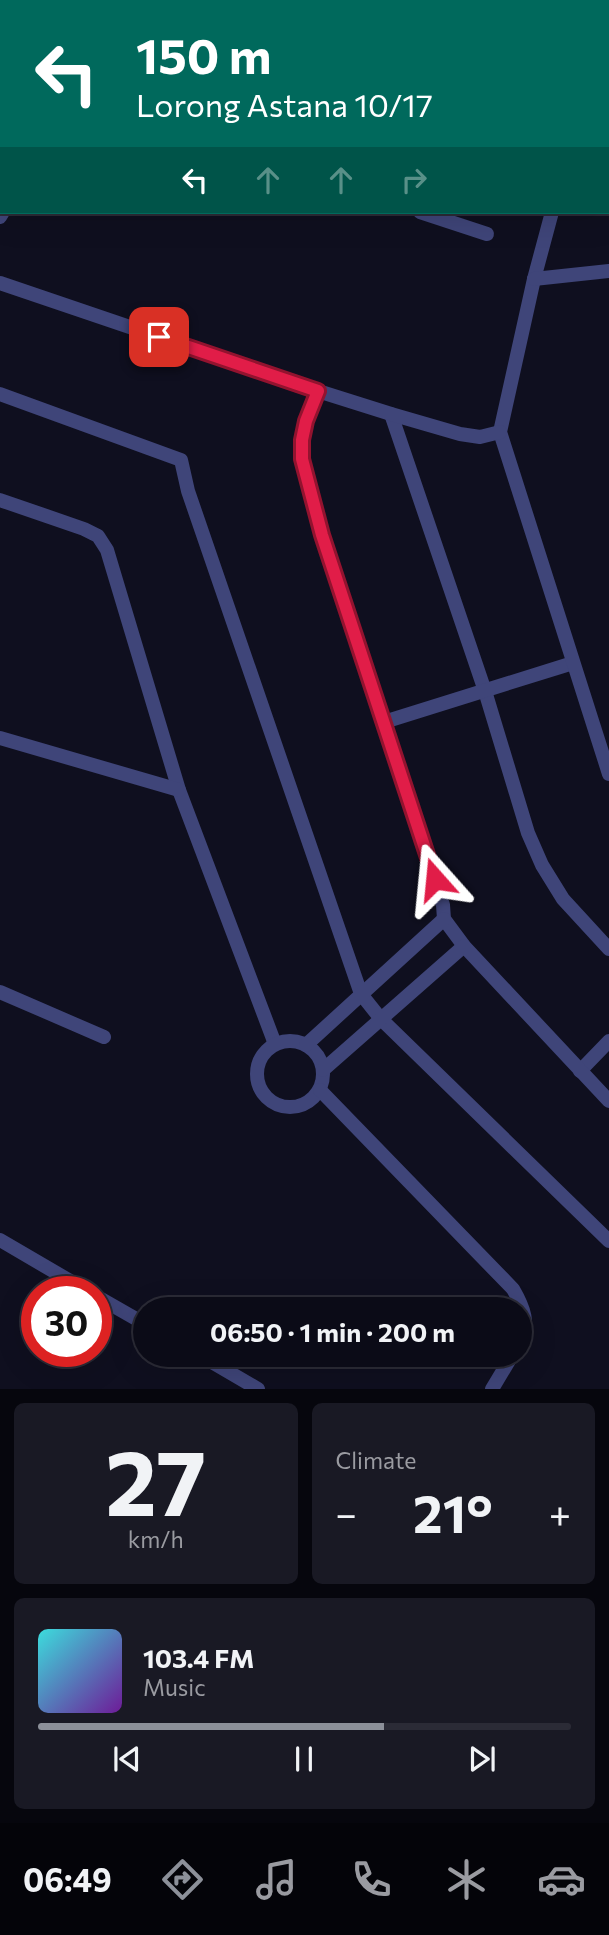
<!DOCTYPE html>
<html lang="en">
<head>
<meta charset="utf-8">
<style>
  body { margin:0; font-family:Commissioner,sans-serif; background:#191924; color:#f1f3f6; height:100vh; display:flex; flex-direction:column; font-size:26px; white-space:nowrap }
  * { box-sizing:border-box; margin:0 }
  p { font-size:23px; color:#9a9ba1 }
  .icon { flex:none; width:38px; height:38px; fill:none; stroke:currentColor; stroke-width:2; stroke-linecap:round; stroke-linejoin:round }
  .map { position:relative; height:1389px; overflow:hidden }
  .sheet { display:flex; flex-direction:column; gap:14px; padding:14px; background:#06060d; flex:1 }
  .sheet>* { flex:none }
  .hud { position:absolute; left:0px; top:0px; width:609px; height:214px; box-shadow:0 7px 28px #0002,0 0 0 2px #2b2b36; background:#00695c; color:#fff; overflow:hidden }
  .speed { position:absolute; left:21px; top:1276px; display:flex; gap:14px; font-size:35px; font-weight:700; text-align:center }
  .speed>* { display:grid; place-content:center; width:91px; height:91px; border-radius:50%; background:#0b0b17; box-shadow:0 7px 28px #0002,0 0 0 2px #2b2b36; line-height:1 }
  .speed .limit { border:10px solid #d22; background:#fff; color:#111 }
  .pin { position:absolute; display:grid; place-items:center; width:60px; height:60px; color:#fff; margin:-30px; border-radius:14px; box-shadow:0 4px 10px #0006 }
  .me { position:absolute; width:77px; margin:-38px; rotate:342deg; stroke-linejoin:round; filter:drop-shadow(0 0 5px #0008) }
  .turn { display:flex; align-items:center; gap:24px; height:147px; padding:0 21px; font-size:32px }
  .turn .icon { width:91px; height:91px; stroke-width:2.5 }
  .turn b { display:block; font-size:49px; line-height:60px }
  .lanes { display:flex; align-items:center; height:66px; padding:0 21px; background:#0003; justify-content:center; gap:35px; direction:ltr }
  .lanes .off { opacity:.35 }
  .big { font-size:52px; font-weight:700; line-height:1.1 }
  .sheet .widget { flex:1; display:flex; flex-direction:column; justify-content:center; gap:10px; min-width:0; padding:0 24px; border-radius:10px; background:#191924 }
  .sheet .dial { align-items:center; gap:0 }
  .dial b { font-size:91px; line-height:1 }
  .song { display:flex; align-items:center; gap:21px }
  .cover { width:84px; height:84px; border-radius:10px; background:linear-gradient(135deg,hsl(180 70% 55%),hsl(280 70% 35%)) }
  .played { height:7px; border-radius:4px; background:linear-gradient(90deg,#8c9099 65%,#2b2b36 65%) }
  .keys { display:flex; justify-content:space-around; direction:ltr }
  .heat { display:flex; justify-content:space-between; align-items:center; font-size:38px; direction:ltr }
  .sheet .tiles { flex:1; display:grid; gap:14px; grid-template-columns:1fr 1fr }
  .widget:last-child { grid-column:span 2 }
  .trip { position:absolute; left:133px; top:1297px; width:399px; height:70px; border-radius:35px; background:#0b0b17; box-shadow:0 7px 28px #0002,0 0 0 2px #2b2b36; font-weight:700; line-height:70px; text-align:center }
  .tab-bar { display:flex; height:112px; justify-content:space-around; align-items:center; background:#040409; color:#9a9ba1 }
  .tab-bar .icon { width:49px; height:49px }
  .tab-bar .selected { color:#8c9099 }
  .tab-bar b { font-size:32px; color:#f1f3f6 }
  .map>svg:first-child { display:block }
</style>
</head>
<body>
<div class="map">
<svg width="609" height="1389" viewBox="0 0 609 1389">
  <rect width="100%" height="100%" fill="#0f0f1f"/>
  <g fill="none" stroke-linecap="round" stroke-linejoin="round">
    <!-- lane -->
    <g stroke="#3f4579" stroke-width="14">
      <polyline points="0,394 181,460 188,491 361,994 381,1019 609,1241"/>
      <polyline points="391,414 485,691 528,833 542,865 563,899 609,949"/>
      <polyline points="384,722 573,663"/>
      <polyline points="580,1071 609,1041"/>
    </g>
    <!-- street -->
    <g stroke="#3f4579" stroke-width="14">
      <polyline points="423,0 429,2"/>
      <polyline points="117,2 118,0"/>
      <polyline points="604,2 605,0"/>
      <polyline points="607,66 609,65"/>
      <polyline points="420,212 487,234"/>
      <polyline points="552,212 534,279 500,432 609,774"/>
      <polyline points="0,217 3,212"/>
      <polyline points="534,279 609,271"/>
      <polyline points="0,283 318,391 391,414 460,434 480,437 500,432"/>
      <polyline points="318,391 306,421 302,440 302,459 322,535 443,905 444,919 464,946 609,1101"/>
      <polyline points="0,500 84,529 98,536 107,550 179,790 275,1044"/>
      <polyline points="0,738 179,790"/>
      <polyline points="0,992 104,1037"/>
      <circle cx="290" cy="1074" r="33"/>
      <polyline points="306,1045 444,919"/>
      <polyline points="323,1070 464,946"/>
      <path d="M320 1090 513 1289C524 1308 530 1323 520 1344"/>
      <polyline points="0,1240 89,1292"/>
      <polyline points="96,1296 145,1324"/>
      <polyline points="198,1354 258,1389"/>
      <polyline points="492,1389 513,1354"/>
    </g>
  </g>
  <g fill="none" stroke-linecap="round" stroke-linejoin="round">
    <!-- route casing -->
    <g stroke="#92132f" stroke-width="18">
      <polyline id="route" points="159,337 318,391 306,421 302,440 302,459 322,535 435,879"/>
    </g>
    <!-- route -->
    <use href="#route" stroke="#e11d48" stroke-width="12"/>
  </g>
</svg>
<div class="speed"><div class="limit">30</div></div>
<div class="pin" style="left:159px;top:337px;background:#d93025"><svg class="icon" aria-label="arrive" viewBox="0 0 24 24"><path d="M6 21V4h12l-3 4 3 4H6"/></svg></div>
<svg class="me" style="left:435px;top:879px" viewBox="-20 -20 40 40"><path d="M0-17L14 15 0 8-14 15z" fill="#e11d48" stroke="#fff" stroke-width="4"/></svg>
<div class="trip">06:50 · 1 min · 200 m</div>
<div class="hud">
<div class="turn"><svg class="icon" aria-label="left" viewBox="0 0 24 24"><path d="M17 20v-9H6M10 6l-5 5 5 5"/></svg><div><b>150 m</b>Lorong Astana 10/17</div></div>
<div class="lanes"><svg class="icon" aria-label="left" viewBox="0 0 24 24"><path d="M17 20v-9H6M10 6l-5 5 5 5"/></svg><svg class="icon off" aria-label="ahead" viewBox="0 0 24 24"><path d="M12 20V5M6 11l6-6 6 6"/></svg><svg class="icon off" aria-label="ahead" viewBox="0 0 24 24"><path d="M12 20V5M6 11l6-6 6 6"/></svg><svg class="icon off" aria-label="right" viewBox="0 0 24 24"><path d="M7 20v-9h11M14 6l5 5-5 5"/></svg></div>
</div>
</div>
<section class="sheet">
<div class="tiles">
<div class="widget dial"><b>27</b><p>km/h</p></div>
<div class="widget"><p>Climate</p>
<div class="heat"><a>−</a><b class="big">21°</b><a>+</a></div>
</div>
<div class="widget">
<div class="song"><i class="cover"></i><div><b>103.4 FM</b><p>Music</p></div></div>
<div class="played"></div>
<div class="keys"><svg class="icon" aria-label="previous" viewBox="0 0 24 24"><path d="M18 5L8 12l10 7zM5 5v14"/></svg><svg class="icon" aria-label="pause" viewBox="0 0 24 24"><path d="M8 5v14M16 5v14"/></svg><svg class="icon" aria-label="next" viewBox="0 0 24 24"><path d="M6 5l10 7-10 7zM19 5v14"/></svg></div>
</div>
</div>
</section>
<nav class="tab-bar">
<b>06:49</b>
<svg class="icon selected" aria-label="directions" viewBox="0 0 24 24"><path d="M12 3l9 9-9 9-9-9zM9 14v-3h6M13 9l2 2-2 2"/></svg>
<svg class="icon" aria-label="music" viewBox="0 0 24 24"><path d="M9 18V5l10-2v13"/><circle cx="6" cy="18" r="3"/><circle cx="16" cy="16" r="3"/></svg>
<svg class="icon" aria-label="phone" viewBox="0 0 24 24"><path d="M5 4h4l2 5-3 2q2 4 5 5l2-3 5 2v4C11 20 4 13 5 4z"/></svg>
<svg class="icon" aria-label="climate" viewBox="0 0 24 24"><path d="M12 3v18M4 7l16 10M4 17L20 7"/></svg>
<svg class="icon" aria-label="car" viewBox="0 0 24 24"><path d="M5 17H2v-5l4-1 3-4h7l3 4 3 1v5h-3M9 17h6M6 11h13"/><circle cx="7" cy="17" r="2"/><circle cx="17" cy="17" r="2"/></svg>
</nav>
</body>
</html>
